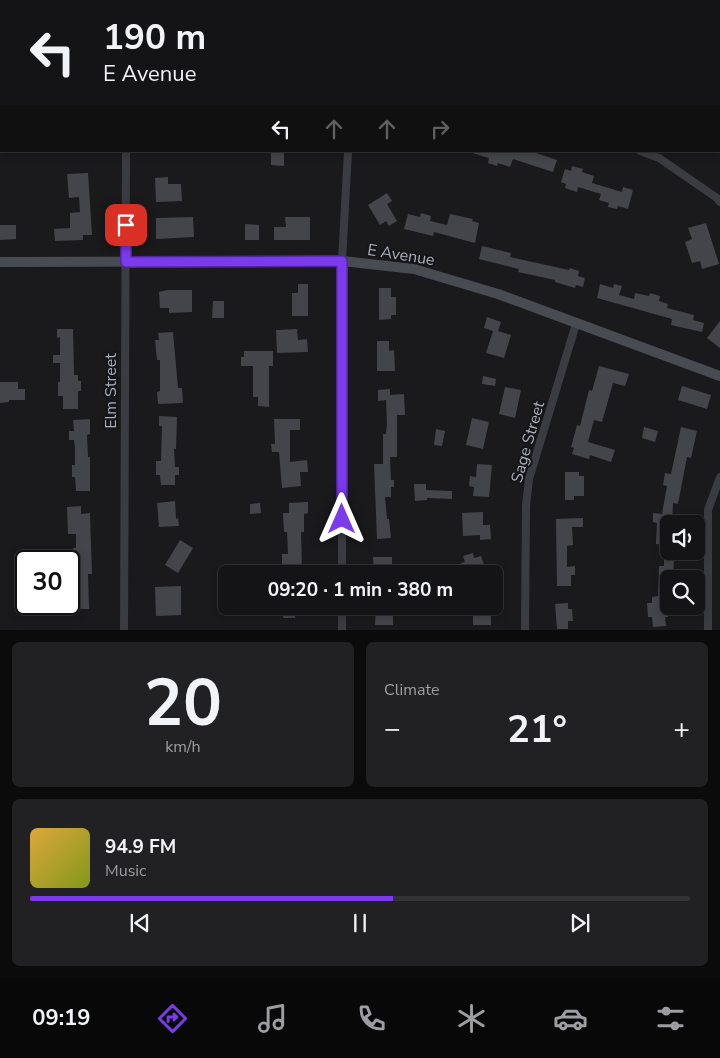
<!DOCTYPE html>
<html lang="en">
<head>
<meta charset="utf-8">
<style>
  body { margin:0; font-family:"Nunito Sans",sans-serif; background:#212123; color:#f1f3f6; height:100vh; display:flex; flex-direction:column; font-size:19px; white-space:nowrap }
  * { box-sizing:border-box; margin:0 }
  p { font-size:16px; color:#9d9ea1 }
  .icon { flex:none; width:28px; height:28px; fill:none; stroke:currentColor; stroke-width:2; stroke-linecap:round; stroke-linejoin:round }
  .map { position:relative; height:630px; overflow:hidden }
  .panel { display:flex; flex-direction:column; gap:12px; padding:12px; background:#0b0b0c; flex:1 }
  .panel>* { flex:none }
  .guide { position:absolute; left:0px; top:0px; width:720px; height:152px; box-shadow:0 2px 8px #0003,0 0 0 1px #333335; background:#141416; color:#f1f3f6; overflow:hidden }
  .fabs { position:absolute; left:660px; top:515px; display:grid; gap:10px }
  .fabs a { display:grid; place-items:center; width:45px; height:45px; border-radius:8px; background:#141416; box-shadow:0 2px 8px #0003,0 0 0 1px #333335; font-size:25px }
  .speed { position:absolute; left:15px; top:550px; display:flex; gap:10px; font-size:25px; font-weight:700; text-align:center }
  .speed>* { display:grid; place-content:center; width:65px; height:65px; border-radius:50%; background:#141416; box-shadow:0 2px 8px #0003,0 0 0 1px #333335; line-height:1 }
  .speed .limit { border:2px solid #111; border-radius:8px; background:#fff; color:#111 }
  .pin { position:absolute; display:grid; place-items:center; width:42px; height:42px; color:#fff; margin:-21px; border-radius:10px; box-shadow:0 2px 8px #0006 }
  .me { position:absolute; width:55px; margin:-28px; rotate:0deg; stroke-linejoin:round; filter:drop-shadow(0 0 4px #0008) }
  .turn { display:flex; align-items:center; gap:18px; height:105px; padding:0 20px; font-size:22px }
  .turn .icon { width:65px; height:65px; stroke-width:2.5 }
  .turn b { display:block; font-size:35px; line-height:42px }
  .lanes { display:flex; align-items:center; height:48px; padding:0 20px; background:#0003; justify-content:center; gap:25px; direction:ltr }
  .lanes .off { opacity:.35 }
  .big { font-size:38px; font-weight:700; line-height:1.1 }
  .panel .widget { flex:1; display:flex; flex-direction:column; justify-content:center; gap:8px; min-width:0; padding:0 18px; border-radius:8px; background:#212123 }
  .panel .dial { align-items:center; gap:0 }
  .dial b { font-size:65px; line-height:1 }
  .song { display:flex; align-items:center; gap:15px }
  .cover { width:60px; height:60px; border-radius:8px; background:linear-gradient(135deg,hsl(40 70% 55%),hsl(70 70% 35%)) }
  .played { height:5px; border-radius:2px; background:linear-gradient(90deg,#7c3aed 55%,#333335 55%) }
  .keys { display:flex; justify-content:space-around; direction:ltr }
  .heat { display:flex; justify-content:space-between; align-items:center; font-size:28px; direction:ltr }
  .panel .tiles { flex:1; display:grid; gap:12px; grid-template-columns:1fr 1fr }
  .widget:last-child { grid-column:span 2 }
  .trip { position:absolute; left:218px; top:565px; width:285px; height:50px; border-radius:8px; background:#141416; box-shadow:0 2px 8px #0003,0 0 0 1px #333335; font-weight:700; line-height:50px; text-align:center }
  .tabs { display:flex; height:80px; justify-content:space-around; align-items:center; background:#080809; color:#9d9ea1 }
  .tabs .icon { width:35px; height:35px }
  .tabs .active { color:#7c3aed }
  .tabs b { font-size:22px; color:#f1f3f6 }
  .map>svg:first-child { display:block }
</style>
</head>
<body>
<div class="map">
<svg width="720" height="631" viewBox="0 0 720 631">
  <rect width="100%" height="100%" fill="#1a1a1d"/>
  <!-- building -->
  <g fill="#44454a">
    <polygon points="271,151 284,151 284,166 271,165"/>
    <polygon points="472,151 530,151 557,160 553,172 513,159 510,167 498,163 497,166 488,163 489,158 472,153"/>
    <polygon points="572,166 583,169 582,172 594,176 592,183 622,192 623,187 633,190 628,209 618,206 617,209 608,207 609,203 599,200 601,194 578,187 577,192 565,188 566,184 561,182 565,169 571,171"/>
    <polygon points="88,173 92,235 83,235 83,240 55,241 54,229 70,228 70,213 80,212 79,197 69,198 67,174"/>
    <polygon points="168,177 168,184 181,184 182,201 156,202 155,178"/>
    <polygon points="387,193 392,201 387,204 397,221 389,226 386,221 380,225 368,205"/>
    <polygon points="421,213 431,216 430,221 447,225 450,214 473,219 472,221 479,223 475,243 434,232 433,236 404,229 408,214 420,217"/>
    <polygon points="193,217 194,237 156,239 156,218"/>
    <polygon points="285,217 310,217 310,240 274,240 274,227 286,227"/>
    <polygon points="706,223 719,264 702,269 700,261 692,263 685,242 692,239 688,228"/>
    <polygon points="245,224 259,225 259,240 245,240"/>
    <polygon points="0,225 16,225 16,239 0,240"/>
    <polygon points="482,246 511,253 510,257 569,270 570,268 579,271 578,276 585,278 583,287 576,285 575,288 555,282 555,280 518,272 519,269 479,259"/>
    <polygon points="298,284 308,284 308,316 292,316 292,293 298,293"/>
    <polygon points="600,284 613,288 614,284 622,286 619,295 634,299 635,293 649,296 650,293 660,296 659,301 668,304 667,308 694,315 693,320 704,323 702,332 671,325 672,319 597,298"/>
    <polygon points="379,288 391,288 391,297 396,297 396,315 391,315 391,319 379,320"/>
    <polygon points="168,290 192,290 192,312 169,313 169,308 160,308 159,292"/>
    <polygon points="213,301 224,301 224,318 212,318"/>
    <polygon points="487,317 501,322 498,331 511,335 504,358 486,353 493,331 484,328"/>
    <polygon points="720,321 720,348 707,338"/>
    <polygon points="57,329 73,329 74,375 78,375 78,381 81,381 81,391 78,391 78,409 63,409 63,396 58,396 58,382 60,382 60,363 53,363 53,355 60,355 60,337 57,338"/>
    <polygon points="297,329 298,340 307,339 308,352 277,353 276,330"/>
    <polygon points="173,332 178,388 182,388 183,403 158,404 157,392 160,391 160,360 157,360 155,340 159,340 158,333"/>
    <polygon points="377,341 389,341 389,351 394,350 395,371 377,371"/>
    <polygon points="244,351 273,351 273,366 269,366 269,407 258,406 258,397 253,397 253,366 241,366 241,357 244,357"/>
    <polygon points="599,366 629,374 625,386 613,383 602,422 594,420 588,442 615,450 611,462 590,455 589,459 572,454 574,448 571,447 577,425 580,426 589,390 592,391"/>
    <polygon points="483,376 496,379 495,386 482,384"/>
    <polygon points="0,382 18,382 18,389 25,389 25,400 9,400 9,402 0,403"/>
    <polygon points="682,386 711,395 707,409 678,400"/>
    <polygon points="505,387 521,390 515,418 499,414"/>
    <polygon points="390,389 390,395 404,394 405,415 397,415 397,457 390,457 391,480 394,480 394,487 391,487 391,497 385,497 387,519 389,519 391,538 377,539 374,464 383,464 383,434 386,434 387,424 386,400 378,401 378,390"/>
    <polygon points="159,416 177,417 176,449 174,449 175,467 179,467 179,475 175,475 175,485 161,485 160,475 156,475 156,461 161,461 162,426 159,426"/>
    <polygon points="472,418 489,422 483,449 466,445"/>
    <polygon points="90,419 90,434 87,435 88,457 90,457 90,491 76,491 75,477 72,477 72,465 75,465 75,447 74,440 69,440 69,431 74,431 73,420"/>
    <polygon points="274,419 300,419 300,430 290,430 290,462 307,460 308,472 300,472 301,486 282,488 279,452 272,452 271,444 275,444"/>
    <polygon points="644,427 658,431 655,442 642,438"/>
    <polygon points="681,427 697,431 691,458 687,457 678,504 673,503 672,524 669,524 669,545 656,544 657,523 653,522 653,513 662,514 667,486 663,485 665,473 671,474"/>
    <polygon points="436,429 445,431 442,446 434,445"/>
    <polygon points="477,464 492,465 489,497 473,496 474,487 469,486 470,476 476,477"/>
    <polygon points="565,472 579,472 579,476 584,476 584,496 574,496 574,500 565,500"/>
    <polygon points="414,484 426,484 426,490 452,491 452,499 427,498 427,500 415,501"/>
    <polygon points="175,501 176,519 178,518 179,526 159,527 157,503"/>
    <polygon points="308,502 308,513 304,514 304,532 301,532 302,570 288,571 288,566 282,566 282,554 288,554 287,532 284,532 283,513 289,513 289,503"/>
    <polygon points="260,503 261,513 250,514 250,504"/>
    <polygon points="81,506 81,514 90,513 92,574 88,574 89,609 75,609 75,593 78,593 79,574 73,574 73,548 76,548 76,534 68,534 67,507"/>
    <polygon points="483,512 483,525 490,525 491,539 480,540 480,535 463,536 462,513"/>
    <polygon points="583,518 583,527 572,527 573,545 567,546 567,567 575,566 575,575 571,575 571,586 557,586 556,519"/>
    <polygon points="180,540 193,548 178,573 165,565"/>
    <polygon points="473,553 474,558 481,556 487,574 464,574 461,563 465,562 463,556"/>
    <polygon points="373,557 392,557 392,564 397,564 397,574 374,574"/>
    <polygon points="664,558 674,558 673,579 669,579 668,617 665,617 666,626 653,627 652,617 648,617 647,603 652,603 652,597 658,596 659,566 664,566"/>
    <polygon points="181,586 181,615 156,616 155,587"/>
    <polygon points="568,603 568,609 572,609 573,621 568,621 568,629 557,629 555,604"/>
    <polygon points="282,606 295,606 295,618 283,618"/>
    <polygon points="376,606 393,606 393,625 375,625"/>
    <polygon points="470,606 491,606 491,625 473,625 473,615 470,615"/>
  </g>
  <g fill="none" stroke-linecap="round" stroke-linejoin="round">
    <!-- street -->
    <g stroke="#3b3c42" stroke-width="8">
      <polyline points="344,0 346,1"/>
      <polyline points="145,1 146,0"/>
      <polyline points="415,1 416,0"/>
      <polyline points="635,1 636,0"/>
      <polyline points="640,151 659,158 717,198 720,202"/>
      <polyline points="342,574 342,261 348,151"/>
      <polyline points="342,606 342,631"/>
      <polyline points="124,631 126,151"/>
      <polyline points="525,631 526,506 529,479 576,324"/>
      <polyline points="708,631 708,510 720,477"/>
    </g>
    <!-- secondary -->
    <polyline stroke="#494b52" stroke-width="10" points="0,262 342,261 414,269 498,294 720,376"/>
  </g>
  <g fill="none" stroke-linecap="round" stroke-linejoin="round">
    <!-- route casing -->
    <g stroke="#51269a" stroke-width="12">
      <polyline id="route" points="126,225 126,262 342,261 342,519"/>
    </g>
    <!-- route -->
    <use href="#route" stroke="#7c3aed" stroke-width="9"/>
  </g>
  <g text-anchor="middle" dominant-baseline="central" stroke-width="4" stroke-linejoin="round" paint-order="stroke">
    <!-- street labels -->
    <g font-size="16" fill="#acb0bd" stroke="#151518">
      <text transform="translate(401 255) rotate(9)">E Avenue</text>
      <text transform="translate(111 391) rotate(-90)">Elm Street</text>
      <text transform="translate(528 442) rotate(-74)">Sage Street</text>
    </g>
  </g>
</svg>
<div class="fabs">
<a><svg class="icon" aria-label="sound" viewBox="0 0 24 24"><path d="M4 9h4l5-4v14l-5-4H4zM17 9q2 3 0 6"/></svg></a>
<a><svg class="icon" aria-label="search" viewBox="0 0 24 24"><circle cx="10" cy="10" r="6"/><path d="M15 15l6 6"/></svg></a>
</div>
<div class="speed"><div class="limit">30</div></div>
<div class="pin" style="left:126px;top:225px;background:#d93025"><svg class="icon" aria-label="arrive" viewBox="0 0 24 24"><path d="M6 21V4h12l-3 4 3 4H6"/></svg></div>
<svg class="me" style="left:342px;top:519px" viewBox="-20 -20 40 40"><path d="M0-17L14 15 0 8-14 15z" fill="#7c3aed" stroke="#fff" stroke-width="4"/></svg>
<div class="trip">09:20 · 1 min · 380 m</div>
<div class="guide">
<div class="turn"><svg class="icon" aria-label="left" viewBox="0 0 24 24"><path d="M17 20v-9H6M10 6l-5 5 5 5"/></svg><div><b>190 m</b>E Avenue</div></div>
<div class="lanes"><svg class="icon" aria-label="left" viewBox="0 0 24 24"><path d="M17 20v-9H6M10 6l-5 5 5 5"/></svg><svg class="icon off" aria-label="ahead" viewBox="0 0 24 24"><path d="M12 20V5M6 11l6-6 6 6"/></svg><svg class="icon off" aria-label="ahead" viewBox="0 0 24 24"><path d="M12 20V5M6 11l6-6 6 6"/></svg><svg class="icon off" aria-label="right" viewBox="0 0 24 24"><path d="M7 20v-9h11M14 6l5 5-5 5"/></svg></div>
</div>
</div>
<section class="panel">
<div class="tiles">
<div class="widget dial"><b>20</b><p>km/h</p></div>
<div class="widget"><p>Climate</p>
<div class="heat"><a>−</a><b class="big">21°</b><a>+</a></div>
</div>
<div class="widget">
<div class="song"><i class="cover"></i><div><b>94.9 FM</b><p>Music</p></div></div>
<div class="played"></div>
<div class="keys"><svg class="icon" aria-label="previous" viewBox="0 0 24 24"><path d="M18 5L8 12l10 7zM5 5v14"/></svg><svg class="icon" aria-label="pause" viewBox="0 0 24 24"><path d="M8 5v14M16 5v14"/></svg><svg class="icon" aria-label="next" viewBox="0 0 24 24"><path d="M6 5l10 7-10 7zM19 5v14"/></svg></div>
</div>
</div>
</section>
<nav class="tabs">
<b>09:19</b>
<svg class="icon active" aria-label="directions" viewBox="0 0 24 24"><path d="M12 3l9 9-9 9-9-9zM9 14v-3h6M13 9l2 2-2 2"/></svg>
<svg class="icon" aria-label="music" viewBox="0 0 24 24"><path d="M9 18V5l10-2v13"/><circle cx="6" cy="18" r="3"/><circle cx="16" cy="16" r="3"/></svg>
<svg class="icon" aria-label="phone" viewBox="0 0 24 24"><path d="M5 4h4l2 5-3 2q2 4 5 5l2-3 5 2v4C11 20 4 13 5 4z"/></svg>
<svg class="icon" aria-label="climate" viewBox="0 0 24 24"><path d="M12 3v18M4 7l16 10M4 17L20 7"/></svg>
<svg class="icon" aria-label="car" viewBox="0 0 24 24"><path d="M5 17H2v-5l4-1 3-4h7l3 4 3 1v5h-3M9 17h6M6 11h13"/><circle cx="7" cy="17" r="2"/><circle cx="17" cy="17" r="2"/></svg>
<svg class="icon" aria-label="filters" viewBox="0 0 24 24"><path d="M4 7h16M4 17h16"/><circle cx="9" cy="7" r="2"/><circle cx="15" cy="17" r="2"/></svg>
</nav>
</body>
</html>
